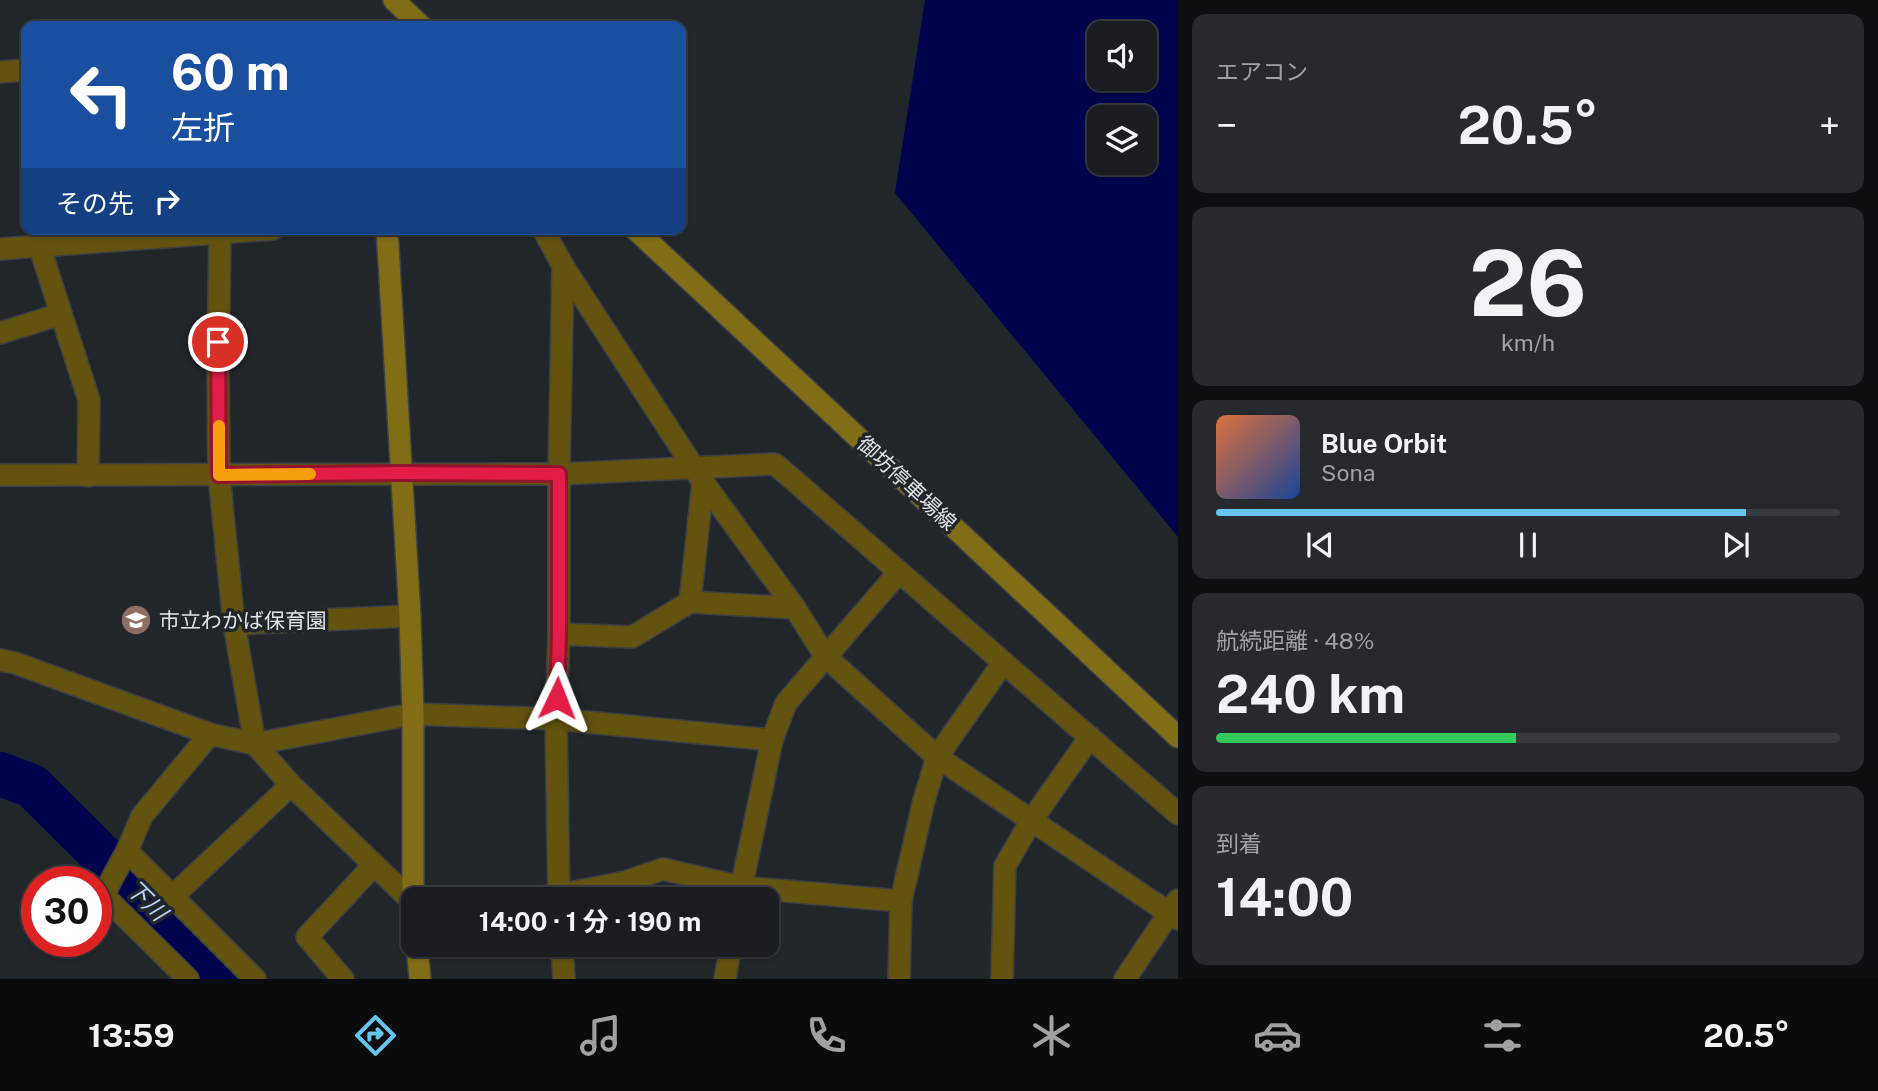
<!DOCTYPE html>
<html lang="ja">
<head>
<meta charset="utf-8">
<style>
  body { margin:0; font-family:"Public Sans","Noto Sans JP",sans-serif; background:#26292d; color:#f1f3f6; height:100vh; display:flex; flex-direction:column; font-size:26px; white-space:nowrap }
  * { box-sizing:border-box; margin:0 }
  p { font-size:23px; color:#9fa1a5 }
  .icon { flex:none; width:38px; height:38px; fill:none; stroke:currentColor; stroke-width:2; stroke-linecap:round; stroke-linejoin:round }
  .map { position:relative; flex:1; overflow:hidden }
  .sheet { display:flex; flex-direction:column; gap:14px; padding:14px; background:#0e0f12; width:700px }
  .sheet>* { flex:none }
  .banner { position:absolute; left:21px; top:21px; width:665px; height:214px; border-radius:14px; box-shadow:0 2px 5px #0004,0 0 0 2px #373a3e; background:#1a4fa0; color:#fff; overflow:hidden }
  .fabs { position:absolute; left:1087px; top:21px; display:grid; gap:14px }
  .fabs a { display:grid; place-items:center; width:70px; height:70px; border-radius:14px; background:#191c20; box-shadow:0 2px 5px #0004,0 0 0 2px #373a3e; font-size:35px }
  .speed { position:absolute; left:21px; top:866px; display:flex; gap:14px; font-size:35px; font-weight:700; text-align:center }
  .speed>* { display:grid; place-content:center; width:91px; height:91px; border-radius:50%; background:#191c20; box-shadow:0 2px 5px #0004,0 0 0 2px #373a3e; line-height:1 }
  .speed .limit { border:10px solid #d22; background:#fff; color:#111 }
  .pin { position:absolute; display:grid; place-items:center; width:60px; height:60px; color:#fff; margin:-30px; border:4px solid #fff; border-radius:50%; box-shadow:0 2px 7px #0007 }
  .me { position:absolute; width:77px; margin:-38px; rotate:2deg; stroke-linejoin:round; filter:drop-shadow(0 0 5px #0008) }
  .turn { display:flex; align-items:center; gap:24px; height:147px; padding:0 35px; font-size:32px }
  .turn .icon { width:91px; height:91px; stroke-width:2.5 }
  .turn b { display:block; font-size:49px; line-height:60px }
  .then { display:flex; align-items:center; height:66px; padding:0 35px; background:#0003; gap:14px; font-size:26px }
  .big { font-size:52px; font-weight:700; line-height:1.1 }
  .sheet .card { flex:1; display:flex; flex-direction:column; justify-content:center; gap:10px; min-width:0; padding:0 24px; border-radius:14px; background:#26292d }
  .sheet .dial { align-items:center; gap:0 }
  .dial b { font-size:91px; line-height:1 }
  .song { display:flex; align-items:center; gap:21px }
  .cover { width:84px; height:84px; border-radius:10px; background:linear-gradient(135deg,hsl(20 70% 55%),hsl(220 70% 35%)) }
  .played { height:7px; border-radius:4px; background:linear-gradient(90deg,#65c5ee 85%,#373a3e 85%) }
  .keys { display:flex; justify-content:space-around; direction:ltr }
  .heat { display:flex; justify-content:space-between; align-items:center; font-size:38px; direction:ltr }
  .charge { height:10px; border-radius:5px; background:linear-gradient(90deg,#34c759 48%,#373a3e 0) }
  .trip { position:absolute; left:401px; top:887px; width:378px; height:70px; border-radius:14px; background:#191c20; box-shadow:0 2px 5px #0004,0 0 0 2px #373a3e; font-weight:700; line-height:70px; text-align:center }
  .menu { display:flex; height:112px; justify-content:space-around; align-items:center; background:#0a0b0d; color:#9fa1a5 }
  .menu .icon { width:49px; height:49px }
  .menu .current { color:#65c5ee }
  .menu b { font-size:32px; color:#f1f3f6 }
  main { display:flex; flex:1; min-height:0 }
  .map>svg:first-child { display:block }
</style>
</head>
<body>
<main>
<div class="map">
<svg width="1178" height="979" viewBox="0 0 1178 979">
  <rect width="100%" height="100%" fill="#21262b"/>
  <!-- water -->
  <path fill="#00044c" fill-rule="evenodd" d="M925 0H1178V537L895 193ZM1099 33H1144V79H1099ZM1099 117H1144V163H1099Z"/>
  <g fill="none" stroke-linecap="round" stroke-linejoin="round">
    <!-- river -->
    <polyline stroke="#00044c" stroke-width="44" points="0,774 32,786 226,979"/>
    <!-- street casing -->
    <g stroke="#3c4045" stroke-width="24">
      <g id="street">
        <polyline points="0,72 26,70"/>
        <polyline points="220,229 218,369 219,475 234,624 255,744 413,714 556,719 772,740"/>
        <polyline points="543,229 563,266 703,482 795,608 825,656 937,757 1178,919"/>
        <polyline points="39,245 89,400 88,476"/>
        <polyline points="0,249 273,229"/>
        <polyline points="0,333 61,314"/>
        <polyline points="0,475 559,474 775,464 1178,814"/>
        <polyline points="690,602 703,482"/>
        <polyline points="234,624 410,616"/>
        <polyline points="559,634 632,637 690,602 795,608"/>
        <polyline points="0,660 15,663 210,734 255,744 291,785 412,901"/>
        <polyline points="127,851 255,979"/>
        <polyline points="173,896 291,785"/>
        <polyline points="739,899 772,740 786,703 899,572"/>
        <polyline points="515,900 559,895 625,882 663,869 741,887 901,901"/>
        <polyline points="559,900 556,719 559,634 559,474 563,266"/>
        <polyline points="562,945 564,979"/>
        <polyline points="188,979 105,897 108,886 127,851 142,816 210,734"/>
        <polyline points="343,979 307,937 373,866"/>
        <polyline points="725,979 731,945"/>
        <polyline points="899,979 901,901 923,804 937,757 1003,663"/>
        <polyline points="1002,979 1005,866 1031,821 1090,737"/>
        <polyline points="1125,979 1178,900"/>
      </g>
    </g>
    <!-- secondary casing -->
    <g stroke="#3c4045" stroke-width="24">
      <g id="secondary">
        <polyline points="394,0 421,26"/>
        <polyline points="387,229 410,616 413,714 413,908"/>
        <polyline points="635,229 1178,737"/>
        <polyline points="417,945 420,979"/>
      </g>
    </g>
    <!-- street -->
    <use href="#street" stroke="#63530f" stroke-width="21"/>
    <!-- secondary -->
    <use href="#secondary" stroke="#816d16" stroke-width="21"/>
  </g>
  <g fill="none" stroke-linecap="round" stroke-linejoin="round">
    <!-- route casing -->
    <g stroke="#92132f" stroke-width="18">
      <polyline id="route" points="218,342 219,475 401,473 559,474 559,634 557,698"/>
    </g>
    <!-- route -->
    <use href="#route" stroke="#e11d48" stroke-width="12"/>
    <!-- slow -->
    <polyline stroke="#f59e0b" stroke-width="12" points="219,426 219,475 310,474"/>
  </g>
  <!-- icons -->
  <defs>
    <g id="school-disc" transform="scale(1.575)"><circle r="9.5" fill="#8d6e63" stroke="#21262b"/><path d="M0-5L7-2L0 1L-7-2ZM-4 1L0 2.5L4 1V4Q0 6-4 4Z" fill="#fff"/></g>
  </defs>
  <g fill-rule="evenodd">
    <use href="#school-disc" x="136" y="620"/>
  </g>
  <g text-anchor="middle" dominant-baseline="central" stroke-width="7" stroke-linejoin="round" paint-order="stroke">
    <!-- street labels -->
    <g font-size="21" fill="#e0e3e7" stroke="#21262b">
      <text transform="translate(907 483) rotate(43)">御坊停車場線</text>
    </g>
    <!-- poi labels -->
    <g font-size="21" fill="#e0e3e7" stroke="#21262b" text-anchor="start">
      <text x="159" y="620">市立わかば保育園</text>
    </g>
    <!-- water labels -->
    <g font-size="23" font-style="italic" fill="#b9d1fa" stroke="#21262b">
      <text transform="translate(147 900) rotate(45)">下川</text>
    </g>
  </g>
</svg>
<div class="fabs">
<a><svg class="icon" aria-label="sound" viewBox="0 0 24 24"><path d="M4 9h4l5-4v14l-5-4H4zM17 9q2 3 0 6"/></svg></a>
<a><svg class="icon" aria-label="layers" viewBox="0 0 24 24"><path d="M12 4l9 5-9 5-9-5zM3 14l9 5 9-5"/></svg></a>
</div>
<div class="speed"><div class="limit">30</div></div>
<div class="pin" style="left:218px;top:342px;background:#d93025"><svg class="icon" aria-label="arrive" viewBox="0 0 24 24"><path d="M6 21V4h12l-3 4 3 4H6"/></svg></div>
<svg class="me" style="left:557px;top:698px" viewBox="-20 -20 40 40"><path d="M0-17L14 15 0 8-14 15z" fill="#e11d48" stroke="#fff" stroke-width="4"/></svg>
<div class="trip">14:00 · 1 分 · 190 m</div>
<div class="banner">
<div class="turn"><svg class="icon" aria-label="left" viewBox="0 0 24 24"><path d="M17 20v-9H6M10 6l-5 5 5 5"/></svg><div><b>60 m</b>左折</div></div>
<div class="then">その先<svg class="icon" aria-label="right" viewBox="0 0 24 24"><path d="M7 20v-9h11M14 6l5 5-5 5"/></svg></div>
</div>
</div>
<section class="sheet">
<div class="card"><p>エアコン</p>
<div class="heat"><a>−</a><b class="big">20.5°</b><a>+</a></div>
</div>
<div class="card dial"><b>26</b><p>km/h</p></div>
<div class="card">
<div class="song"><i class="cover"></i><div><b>Blue Orbit</b><p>Sona</p></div></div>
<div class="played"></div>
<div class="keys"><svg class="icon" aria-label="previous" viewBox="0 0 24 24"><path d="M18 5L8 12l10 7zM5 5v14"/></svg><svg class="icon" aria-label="pause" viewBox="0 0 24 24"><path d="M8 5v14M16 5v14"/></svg><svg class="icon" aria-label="next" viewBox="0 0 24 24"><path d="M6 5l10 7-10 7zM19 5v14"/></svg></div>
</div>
<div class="card"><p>航続距離 · 48%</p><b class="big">240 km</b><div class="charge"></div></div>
<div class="card"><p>到着</p><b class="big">14:00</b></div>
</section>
</main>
<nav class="menu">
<b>13:59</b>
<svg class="icon current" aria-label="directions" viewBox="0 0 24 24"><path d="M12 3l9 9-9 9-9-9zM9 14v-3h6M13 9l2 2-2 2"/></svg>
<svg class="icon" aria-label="music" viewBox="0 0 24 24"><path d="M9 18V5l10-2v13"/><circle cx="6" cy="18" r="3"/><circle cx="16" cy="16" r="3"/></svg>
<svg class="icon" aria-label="phone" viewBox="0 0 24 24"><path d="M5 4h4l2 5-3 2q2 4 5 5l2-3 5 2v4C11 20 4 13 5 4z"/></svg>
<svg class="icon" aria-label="climate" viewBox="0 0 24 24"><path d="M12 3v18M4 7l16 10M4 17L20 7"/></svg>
<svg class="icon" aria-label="car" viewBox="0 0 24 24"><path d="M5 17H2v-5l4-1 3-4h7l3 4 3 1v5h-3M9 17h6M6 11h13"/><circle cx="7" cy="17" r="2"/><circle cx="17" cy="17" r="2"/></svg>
<svg class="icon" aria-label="filters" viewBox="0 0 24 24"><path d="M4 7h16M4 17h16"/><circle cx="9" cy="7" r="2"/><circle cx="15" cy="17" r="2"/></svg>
<b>20.5°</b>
</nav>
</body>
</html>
